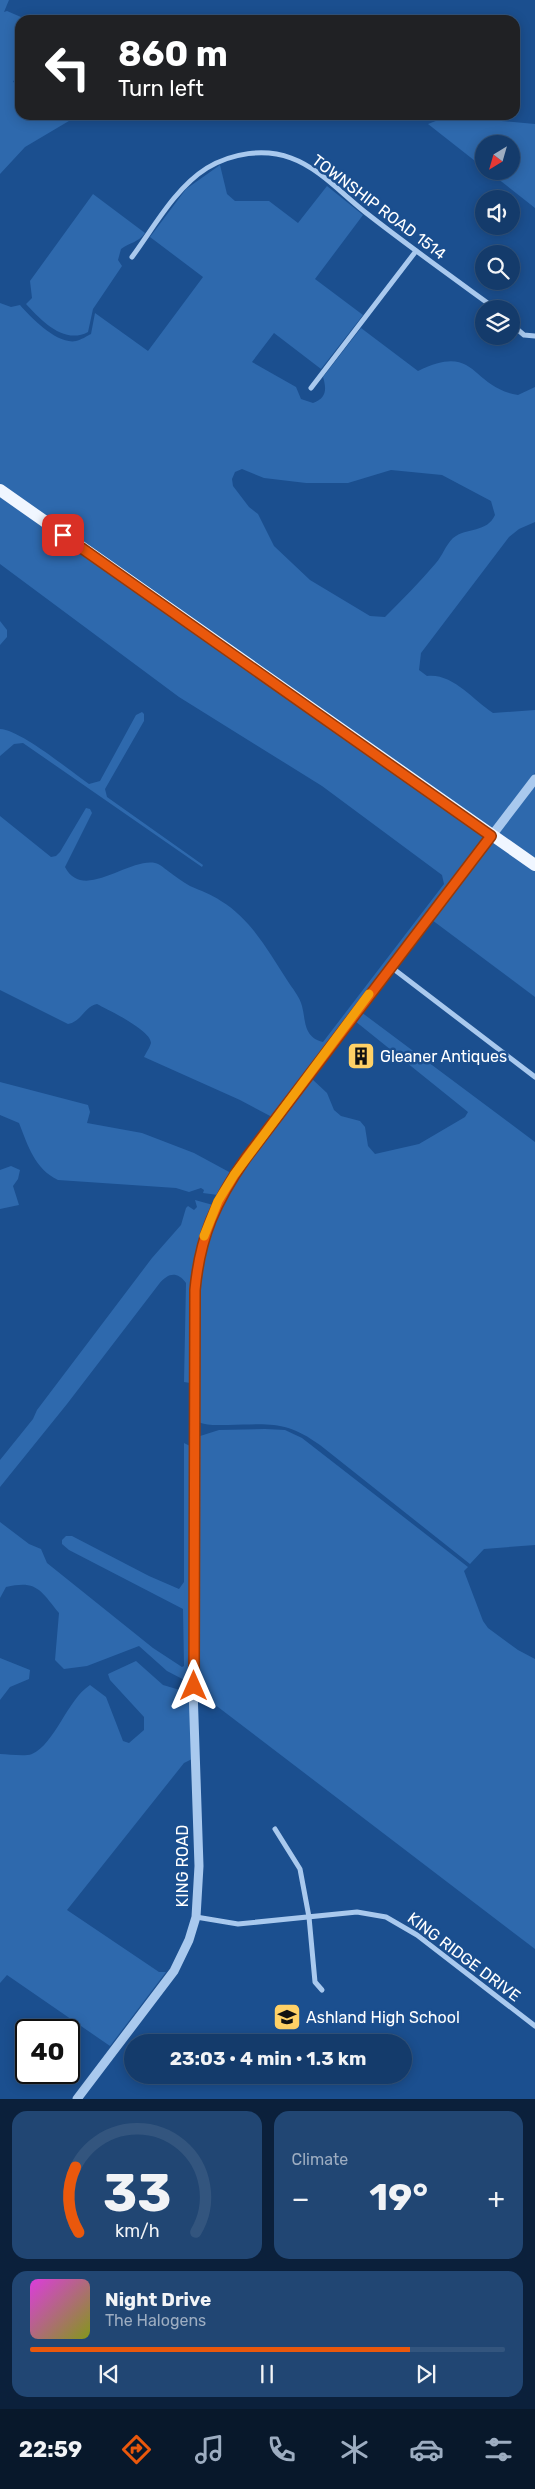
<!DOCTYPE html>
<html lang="en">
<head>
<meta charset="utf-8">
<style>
  body { margin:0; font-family:Rubik,sans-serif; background:#214673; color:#f1f3f6; height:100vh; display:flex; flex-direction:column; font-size:19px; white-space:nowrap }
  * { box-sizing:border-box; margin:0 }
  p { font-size:16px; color:#9dadc1 }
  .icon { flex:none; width:28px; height:28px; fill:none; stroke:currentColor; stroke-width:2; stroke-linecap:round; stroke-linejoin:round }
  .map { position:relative; height:2099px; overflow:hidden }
  .side { display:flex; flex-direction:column; gap:12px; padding:12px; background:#0b203b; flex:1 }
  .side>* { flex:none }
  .banner { position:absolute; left:15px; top:15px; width:505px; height:105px; border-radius:15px; box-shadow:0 2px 12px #0003,0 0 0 1px #33557e; background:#202124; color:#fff; overflow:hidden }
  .needle { width:32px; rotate:217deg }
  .buttons { position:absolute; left:475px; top:135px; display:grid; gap:10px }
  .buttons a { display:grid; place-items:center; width:45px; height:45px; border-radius:50%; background:#143b6b; box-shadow:0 2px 12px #0003,0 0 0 1px #33557e; font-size:25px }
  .speed { position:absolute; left:15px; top:2019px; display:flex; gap:10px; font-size:25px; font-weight:700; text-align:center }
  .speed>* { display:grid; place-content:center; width:65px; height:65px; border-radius:50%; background:#143b6b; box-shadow:0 2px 12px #0003,0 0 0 1px #33557e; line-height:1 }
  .speed .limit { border:2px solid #111; border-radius:8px; background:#fff; color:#111 }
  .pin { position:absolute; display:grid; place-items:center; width:42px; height:42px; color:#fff; margin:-21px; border-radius:10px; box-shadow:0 2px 8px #0006 }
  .me { position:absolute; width:55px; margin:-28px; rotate:0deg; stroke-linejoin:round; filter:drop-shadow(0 0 4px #0008) }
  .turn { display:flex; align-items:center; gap:18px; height:105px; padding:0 20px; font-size:22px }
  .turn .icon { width:65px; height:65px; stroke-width:2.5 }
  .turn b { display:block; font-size:35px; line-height:42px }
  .big { font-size:38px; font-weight:700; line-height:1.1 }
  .side .widget { flex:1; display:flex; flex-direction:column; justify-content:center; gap:8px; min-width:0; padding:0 18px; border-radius:15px; background:#214673 }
  .side .dial { align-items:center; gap:0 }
  .dial svg { height:130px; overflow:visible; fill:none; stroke:#33557e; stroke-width:7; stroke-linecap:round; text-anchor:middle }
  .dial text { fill:#f1f3f6; stroke:none }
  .song { display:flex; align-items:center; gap:15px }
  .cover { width:60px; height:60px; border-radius:8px; background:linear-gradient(135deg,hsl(300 70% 55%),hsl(70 70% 35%)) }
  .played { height:5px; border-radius:2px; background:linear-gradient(90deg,#ea580c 80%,#33557e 80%) }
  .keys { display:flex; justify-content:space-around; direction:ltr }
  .heat { display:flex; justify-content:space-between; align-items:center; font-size:28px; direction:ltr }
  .side .tiles { flex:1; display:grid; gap:12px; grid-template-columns:1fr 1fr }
  .widget:last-child { grid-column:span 2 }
  .trip { position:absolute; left:124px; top:2034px; width:288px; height:50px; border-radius:25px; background:#143b6b; box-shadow:0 2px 12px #0003,0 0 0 1px #33557e; font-weight:700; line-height:50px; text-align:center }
  .tabs { display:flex; height:80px; justify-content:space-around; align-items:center; background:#08182b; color:#9dadc1 }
  .tabs .icon { width:35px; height:35px }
  .tabs .selected { color:#ea580c }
  .tabs b { font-size:22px; color:#f1f3f6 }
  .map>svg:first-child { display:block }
</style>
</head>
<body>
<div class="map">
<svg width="535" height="2099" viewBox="0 0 535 2099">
  <rect width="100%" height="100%" fill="#1b4f8f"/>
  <!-- green -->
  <g fill="#2e69ad" fill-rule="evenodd">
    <polygon points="0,0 9,0 4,12 7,11 28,20 20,20 20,69 13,82 20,84 20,115 79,115 25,147 0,174"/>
    <polygon points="456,117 535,124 535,208 488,171 511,171 511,144 484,144 484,168 428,124 441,119"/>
    <path d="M220 165 227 194 235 201H269L298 223 327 186 363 215 315 279 363 315 321 369 274 333 252 362 296 387 301 399 313 403C326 398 327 390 323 377L361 328 418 371C478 342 469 387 518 395L535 387V522L519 529 509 537 421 653 419 670 427 676C453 673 473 700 493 713L535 710V773L490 831 0 489V303L11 307 20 305C31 318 58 345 76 341 81 340 87 336 91 334L95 313 148 351 203 277 150 237 186 189ZM242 469 264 478 306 483H348L391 470 442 475 491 501 495 515C487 533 467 527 453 538 445 546 443 555 436 563 420 582 402 600 385 617L370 616 310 580 274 546 258 514 249 507 233 486 232 479 235 472Z"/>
    <path d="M93 194 145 233C138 243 130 242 121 249L118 260 122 266 93 309 88 332C64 345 41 320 26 304L32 298 30 281Z"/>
    <path d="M0 491 485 836 272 1117 240 1100 144 1057C146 1053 150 1047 151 1043 151 1030 108 1010 97 1004 85 1006 81 1022 68 1024L0 990V816L51 857 56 856 60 852 86 808 90 809 92 813 65 867C83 902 128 858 155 863 160 864 164 868 168 871 175 876 183 882 190 886 201 891 211 894 221 901 251 919 268 951 287 980 292 988 300 997 302 1006 306 1021 303 1037 323 1042L444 884 442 875 322 786 179 697 0 564Z"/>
    <polygon points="0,621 7,630 7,637 0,645"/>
    <path d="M142 712 144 714V721L105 789 107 797 203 865 202 867 23 743 14 744 0 756V729C21 730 70 771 89 784L100 781 136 715Z"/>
    <polygon points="535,786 535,860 497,835"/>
    <polygon points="492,842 535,870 535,997 432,920"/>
    <path d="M361 1012 535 1142V1545L484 1549 470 1564 320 1445C286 1420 268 1424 228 1425 218 1425 207 1426 198 1422 198 1368 192 1295 205 1244 221 1185 275 1126 311 1078L327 1093 334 1110 341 1116 360 1121 365 1127 368 1146 375 1154 419 1144 465 1117 468 1112 355 1021Z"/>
    <path d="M0 1082 88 1105 90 1112 87 1123 142 1133 194 1153 231 1173 218 1195 203 1193 204 1190 201 1188 189 1192 176 1188 58 1180C35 1169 28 1146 19 1123L0 1115Z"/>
    <polygon points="11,1166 20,1170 18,1179 13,1186 19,1205 0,1209 0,1170"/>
    <path d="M195 1200 213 1205C186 1265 191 1318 190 1383L184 1382 186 1283C177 1271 168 1273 159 1284L67 1404 0 1487V1460L33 1419 37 1410 152 1258 181 1225 186 1208 188 1206 194 1210 197 1207Z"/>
    <polygon points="265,1429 285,1430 302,1438 468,1567 464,1571 483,1621 488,1628 518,1650 535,1659 535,1949 197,1691 197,1437 219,1430"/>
    <path d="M184 1443 190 1446V1683L167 1671 139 1646 87 1666 64 1669 55 1660 59 1613C40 1590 37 1580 6 1587L0 1598V1522L29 1544 41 1549 47 1563 153 1648 182 1667 184 1666 183 1609 69 1550 62 1544V1540L66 1536H72L149 1576 179 1589 184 1582Z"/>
    <polygon points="0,1658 30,1670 29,1679 10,1687 0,1700"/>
    <path d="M136 1661 163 1685 190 1693 192 1759 184 1763 67 1910 159 1972H166L110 2046 7 1975 0 1983V1754C9 1754 24 1757 32 1754 55 1744 67 1700 90 1685L106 1697 123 1741 129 1743 144 1730V1717L110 1680 108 1674Z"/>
  </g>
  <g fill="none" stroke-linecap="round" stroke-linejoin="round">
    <!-- minor -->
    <g stroke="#a9c9ee" stroke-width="5">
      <path d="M132 257C154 227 175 188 207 168 232 153 264 148 291 158 319 168 342 194 365 212 407 245 452 277 496 309"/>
      <polyline points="511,324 524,335 535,336"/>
      <polyline points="311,388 416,251"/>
      <polyline points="391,967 535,1077"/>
      <polyline points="275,1829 300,1869 309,1917 315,1982 322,1990"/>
      <polyline points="196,1917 238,1924 357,1912 386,1917 417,1935 535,2026"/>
    </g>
    <!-- tertiary -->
    <path stroke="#a9c9ee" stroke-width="9" d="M77 2099 174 1971 189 1940 196 1917 199 1866 193 1689 195 1290C200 1236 216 1201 246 1158L535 779"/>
    <!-- primary -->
    <polyline stroke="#f0f6ff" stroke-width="12" points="0,490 535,865"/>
  </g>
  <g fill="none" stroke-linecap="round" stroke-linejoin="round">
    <!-- route casing -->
    <g stroke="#983908" stroke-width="12">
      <path id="route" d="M63 535 491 836 246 1158C216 1201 200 1236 195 1290L194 1686"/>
    </g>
    <!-- route -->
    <use href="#route" stroke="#ea580c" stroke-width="9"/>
    <!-- slow -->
    <polyline stroke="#f59e0b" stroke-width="9" points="204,1236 218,1201 234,1175 369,994"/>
  </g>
  <!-- icons -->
  <defs>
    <g id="building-square" transform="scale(1.4375)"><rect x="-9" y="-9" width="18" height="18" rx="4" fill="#ffd166" stroke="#1b4f8f"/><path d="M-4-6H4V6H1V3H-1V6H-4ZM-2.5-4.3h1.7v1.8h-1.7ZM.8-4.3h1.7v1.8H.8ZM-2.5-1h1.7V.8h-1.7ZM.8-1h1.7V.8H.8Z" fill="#111"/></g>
    <g id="school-square" transform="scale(1.4375)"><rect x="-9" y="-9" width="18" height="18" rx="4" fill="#ffd166" stroke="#1b4f8f"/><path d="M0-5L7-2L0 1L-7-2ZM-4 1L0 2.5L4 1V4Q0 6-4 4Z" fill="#111"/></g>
  </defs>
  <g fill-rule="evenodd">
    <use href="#building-square" x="361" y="1056"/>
    <use href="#school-square" x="287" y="2017"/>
  </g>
  <g text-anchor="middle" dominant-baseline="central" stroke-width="5" stroke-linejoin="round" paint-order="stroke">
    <!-- street labels -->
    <g font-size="16" fill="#fff" stroke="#1b4f8f">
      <text transform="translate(379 207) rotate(37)">TOWNSHIP ROAD 1514</text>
      <text transform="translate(182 1866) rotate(-90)">KING ROAD</text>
      <text transform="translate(464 1957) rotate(37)">KING RIDGE DRIVE</text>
    </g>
    <!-- poi labels -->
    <g font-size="16" fill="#fff" stroke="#1b4f8f" text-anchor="start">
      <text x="380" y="1056">Gleaner Antiques</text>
      <text x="306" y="2017">Ashland High School</text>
    </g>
  </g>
</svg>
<div class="buttons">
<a><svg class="needle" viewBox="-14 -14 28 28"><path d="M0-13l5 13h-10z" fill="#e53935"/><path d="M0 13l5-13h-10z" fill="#9dadc1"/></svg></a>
<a><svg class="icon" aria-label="sound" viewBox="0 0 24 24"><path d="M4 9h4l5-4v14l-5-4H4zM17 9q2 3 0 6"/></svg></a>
<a><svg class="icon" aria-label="search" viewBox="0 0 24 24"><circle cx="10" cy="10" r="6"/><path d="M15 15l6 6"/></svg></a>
<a><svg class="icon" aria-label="layers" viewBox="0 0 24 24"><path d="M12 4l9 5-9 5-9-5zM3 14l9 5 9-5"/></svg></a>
</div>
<div class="speed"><div class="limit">40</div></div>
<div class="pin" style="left:63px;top:535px;background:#d93025"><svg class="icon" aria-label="arrive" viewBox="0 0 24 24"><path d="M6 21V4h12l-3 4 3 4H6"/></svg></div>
<svg class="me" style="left:194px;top:1686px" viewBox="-20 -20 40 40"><path d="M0-17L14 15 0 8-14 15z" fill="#ea580c" stroke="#fff" stroke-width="4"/></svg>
<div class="trip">23:03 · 4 min · 1.3 km</div>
<div class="banner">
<div class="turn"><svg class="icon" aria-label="left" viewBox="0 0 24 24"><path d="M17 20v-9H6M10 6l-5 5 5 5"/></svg><div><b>860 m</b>Turn left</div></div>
</div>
</div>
<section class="side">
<div class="tiles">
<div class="widget dial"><svg viewBox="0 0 100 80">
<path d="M14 69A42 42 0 1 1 86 69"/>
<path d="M14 69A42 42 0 0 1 12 29" stroke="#ea580c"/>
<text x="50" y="56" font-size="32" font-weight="700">33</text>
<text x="50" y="72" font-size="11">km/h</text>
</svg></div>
<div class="widget"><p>Climate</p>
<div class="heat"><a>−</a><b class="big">19°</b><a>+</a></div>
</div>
<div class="widget">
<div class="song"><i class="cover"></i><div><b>Night Drive</b><p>The Halogens</p></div></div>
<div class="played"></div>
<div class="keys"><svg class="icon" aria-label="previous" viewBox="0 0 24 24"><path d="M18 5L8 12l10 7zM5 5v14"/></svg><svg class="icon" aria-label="pause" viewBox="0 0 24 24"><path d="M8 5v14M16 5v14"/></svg><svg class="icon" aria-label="next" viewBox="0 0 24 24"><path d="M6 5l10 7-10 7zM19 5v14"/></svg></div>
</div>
</div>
</section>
<nav class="tabs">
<b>22:59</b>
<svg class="icon selected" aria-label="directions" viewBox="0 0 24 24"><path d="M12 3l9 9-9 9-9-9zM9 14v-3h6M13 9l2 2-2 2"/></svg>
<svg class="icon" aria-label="music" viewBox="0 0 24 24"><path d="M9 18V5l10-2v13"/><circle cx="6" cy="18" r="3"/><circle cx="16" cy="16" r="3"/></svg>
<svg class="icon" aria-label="phone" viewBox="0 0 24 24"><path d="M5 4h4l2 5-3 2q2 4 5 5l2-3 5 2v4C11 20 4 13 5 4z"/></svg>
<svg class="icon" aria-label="climate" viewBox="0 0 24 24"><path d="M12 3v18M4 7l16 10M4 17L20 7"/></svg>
<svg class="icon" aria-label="car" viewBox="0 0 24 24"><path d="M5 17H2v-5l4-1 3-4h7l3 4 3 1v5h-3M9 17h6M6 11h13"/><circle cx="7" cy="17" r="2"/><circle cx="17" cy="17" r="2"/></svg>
<svg class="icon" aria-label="filters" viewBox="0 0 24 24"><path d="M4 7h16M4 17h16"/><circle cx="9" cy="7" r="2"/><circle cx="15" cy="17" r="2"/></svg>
</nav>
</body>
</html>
